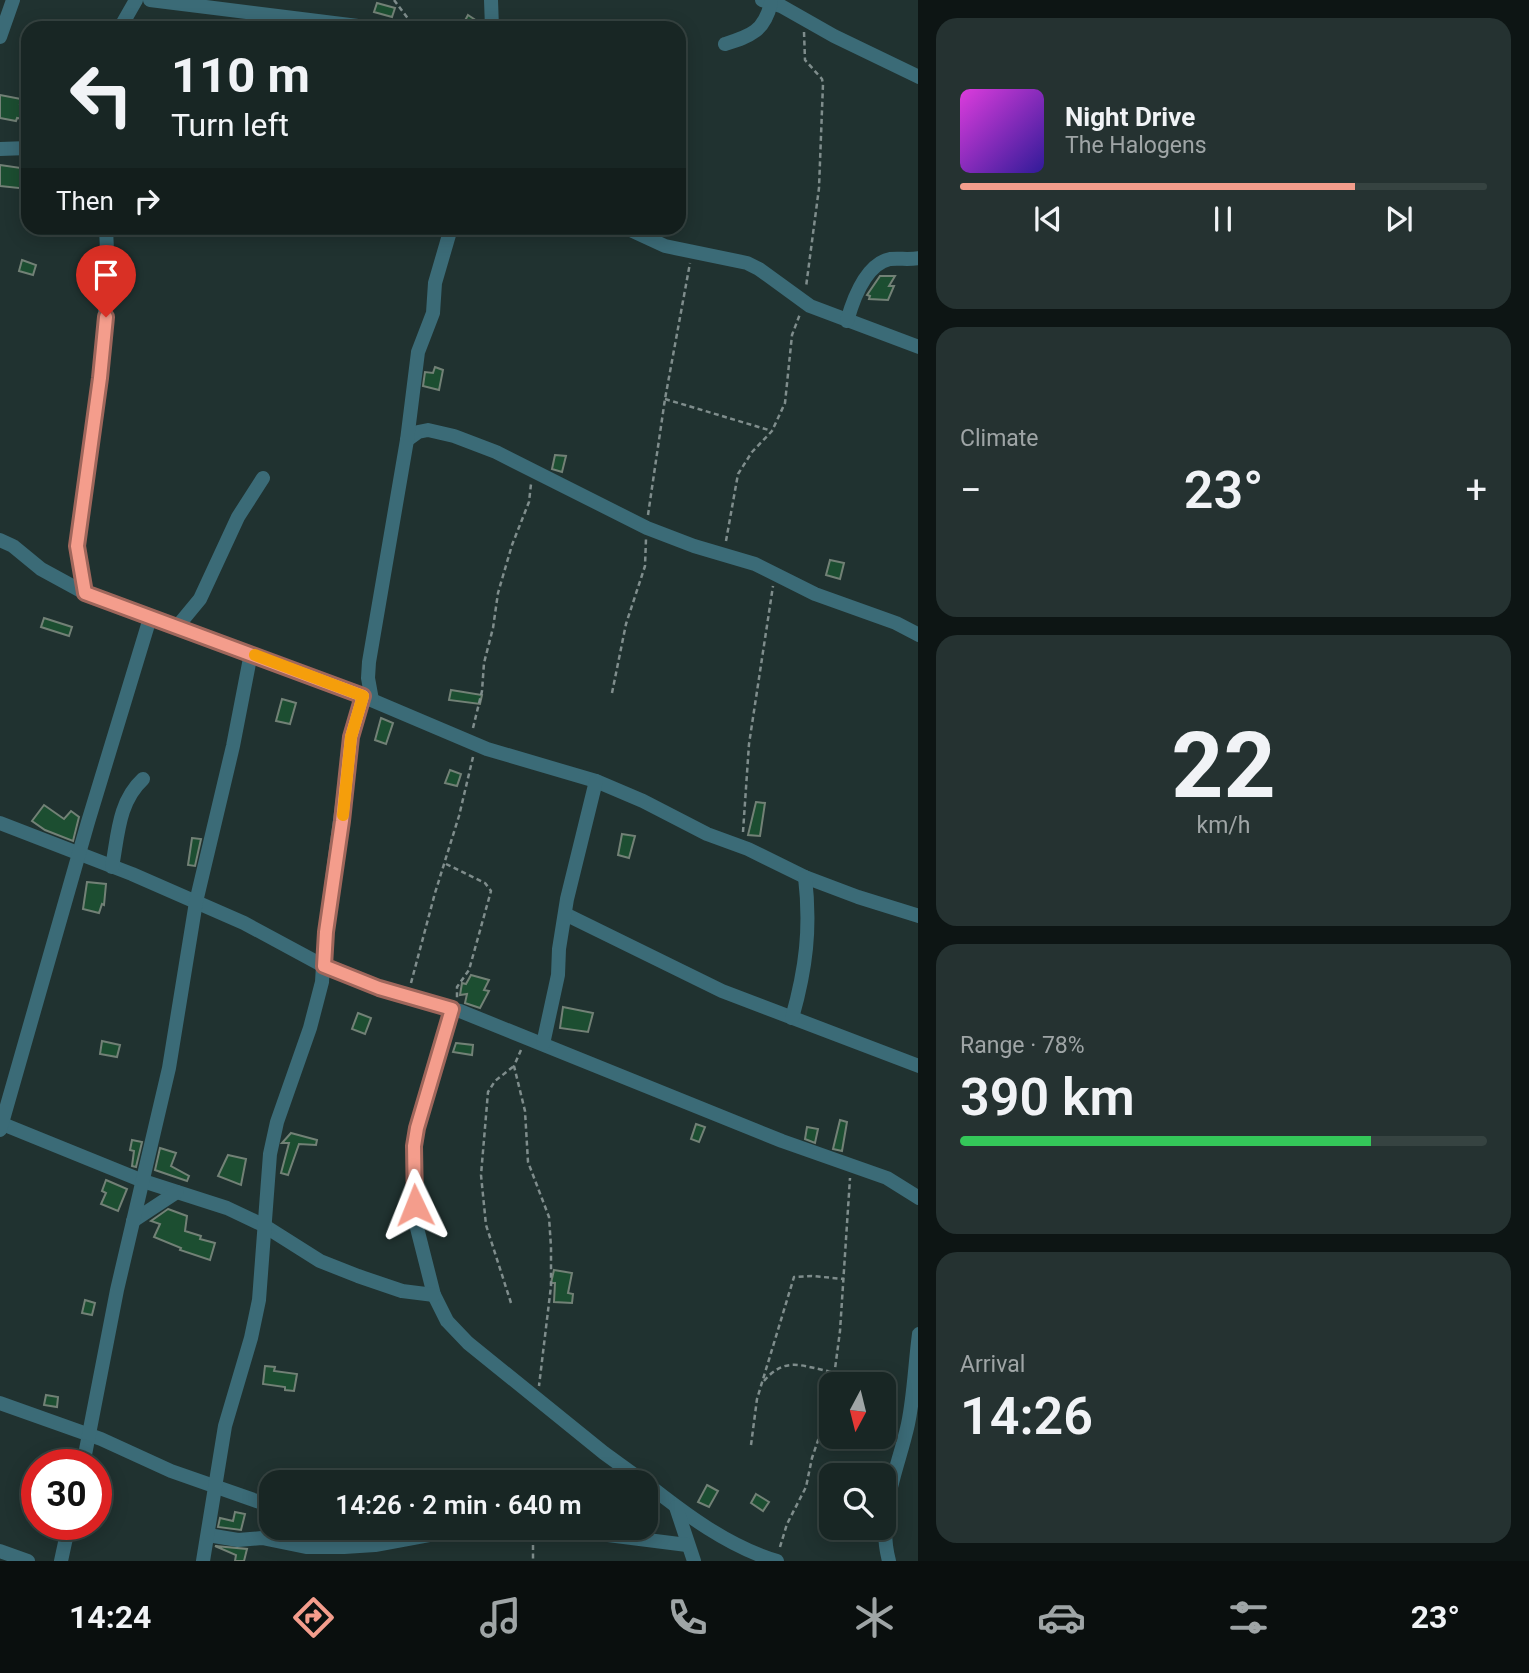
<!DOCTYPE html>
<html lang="en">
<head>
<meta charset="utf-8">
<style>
  body { margin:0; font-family:Roboto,sans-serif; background:#253231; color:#f1f3f6; height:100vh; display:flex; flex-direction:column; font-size:26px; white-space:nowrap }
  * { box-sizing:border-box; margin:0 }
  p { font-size:23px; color:#9fa5a6 }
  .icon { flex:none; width:38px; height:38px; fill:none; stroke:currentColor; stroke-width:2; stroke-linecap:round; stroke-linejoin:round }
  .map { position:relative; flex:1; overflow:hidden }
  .sheet { display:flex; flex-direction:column; gap:18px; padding:18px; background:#0d1514; width:611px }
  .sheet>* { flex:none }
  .top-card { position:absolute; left:21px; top:21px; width:665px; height:214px; border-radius:21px; box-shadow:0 4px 18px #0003,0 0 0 2px #364341; background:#182624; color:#f1f3f6; overflow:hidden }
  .needle { width:46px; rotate:187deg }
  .controls { position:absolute; left:819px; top:1372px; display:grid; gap:14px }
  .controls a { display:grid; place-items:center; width:77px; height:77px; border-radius:14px; background:#182624; box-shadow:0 4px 18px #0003,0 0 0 2px #364341; font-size:35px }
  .speed { position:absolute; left:21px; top:1449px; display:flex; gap:14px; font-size:35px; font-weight:700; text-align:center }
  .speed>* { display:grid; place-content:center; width:91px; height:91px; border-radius:50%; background:#182624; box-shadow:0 4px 18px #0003,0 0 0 2px #364341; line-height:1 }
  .speed .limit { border:10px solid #d22; background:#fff; color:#111 }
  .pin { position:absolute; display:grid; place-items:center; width:60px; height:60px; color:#fff; margin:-72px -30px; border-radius:50% 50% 50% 0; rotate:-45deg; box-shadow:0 0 7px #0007 }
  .pin .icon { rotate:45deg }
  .me { position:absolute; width:77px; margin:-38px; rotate:358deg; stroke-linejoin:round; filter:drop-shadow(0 0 5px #0008) }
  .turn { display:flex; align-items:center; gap:24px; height:147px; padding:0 35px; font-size:32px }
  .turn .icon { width:91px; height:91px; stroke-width:2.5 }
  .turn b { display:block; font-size:49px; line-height:60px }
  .then { display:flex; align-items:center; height:66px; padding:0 35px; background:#0003; gap:14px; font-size:26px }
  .big { font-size:52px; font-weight:600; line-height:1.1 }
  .sheet .widget { flex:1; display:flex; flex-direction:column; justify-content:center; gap:10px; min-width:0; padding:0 24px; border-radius:21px; background:#253231 }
  .sheet .dial { align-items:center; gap:0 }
  .dial b { font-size:91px; line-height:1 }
  .song { display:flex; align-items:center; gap:21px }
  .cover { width:84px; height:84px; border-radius:10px; background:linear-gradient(135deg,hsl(300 70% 55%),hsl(250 70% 35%)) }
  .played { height:7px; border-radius:4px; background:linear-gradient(90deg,#f49d8c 75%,#364341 75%) }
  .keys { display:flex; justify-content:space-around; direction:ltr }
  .heat { display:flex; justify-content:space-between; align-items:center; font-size:38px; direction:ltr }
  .charge { height:10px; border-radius:5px; background:linear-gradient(90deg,#34c759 78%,#364341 0) }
  .trip { position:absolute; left:259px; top:1470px; width:399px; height:70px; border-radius:21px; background:#182624; box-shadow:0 4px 18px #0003,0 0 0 2px #364341; font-weight:600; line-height:70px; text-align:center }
  .menu { display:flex; height:112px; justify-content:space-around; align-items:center; background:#0a0f0e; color:#9fa5a6 }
  .menu .icon { width:49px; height:49px }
  .menu .selected { color:#f49d8c }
  .menu b { font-size:32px; color:#f1f3f6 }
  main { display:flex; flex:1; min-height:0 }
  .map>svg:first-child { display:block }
</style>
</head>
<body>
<main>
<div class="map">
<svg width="919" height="1561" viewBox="0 0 919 1561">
  <rect width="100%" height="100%" fill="#203230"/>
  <!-- building -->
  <g fill="#1c4e31" stroke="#728176" stroke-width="2">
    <polygon points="377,3 395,8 392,17 374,12"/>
    <polygon points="468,15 477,21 472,28 461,28"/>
    <polygon points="0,95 21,99 20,104 28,105 28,120 17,118 16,121 0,118"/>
    <polygon points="0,165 28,169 28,189 0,186"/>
    <polygon points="22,260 36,265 33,275 19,271"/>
    <polygon points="880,276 895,276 889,286 894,286 888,300 869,299 870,296 867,295"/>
    <polygon points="435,367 443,370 439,390 423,386 425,372 433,373"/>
    <polygon points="555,455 566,456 562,472 552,469"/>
    <polygon points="830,560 844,563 840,579 826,575"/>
    <polygon points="44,618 72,627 69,636 41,627"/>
    <polygon points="451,690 482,695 480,704 449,700"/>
    <polygon points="282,699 296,703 290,724 276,721"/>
    <polygon points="381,718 393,723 386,744 375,740"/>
    <polygon points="450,770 461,774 457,786 445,783"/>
    <polygon points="756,802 765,803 760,836 748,835"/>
    <polygon points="44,805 64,819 71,811 79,817 73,841 45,830 32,821"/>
    <polygon points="622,834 635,836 629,858 618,855"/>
    <polygon points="192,838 201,839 195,866 188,865"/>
    <polygon points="87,882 106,884 104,905 102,904 99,913 83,909"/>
    <polygon points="471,975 489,980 484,990 489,991 480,1008 465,1003 467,994 460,995 462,983 466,984"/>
    <polygon points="563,1007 593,1013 588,1032 560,1028"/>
    <polygon points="358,1013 371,1018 365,1034 352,1029"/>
    <polygon points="102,1041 120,1045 117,1057 100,1054"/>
    <polygon points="456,1043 473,1045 472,1055 453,1052"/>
    <polygon points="840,1120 847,1122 842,1151 833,1149"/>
    <polygon points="696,1124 705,1127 699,1142 691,1139"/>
    <polygon points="807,1127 818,1129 815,1143 805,1139"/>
    <polygon points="291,1133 317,1140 316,1145 299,1144 288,1175 281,1173 289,1143 282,1143"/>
    <polygon points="132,1140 142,1142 136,1167 132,1166 134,1151 130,1150"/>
    <polygon points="160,1148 176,1153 171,1166 189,1176 187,1181 155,1170"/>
    <polygon points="228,1155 246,1159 241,1185 218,1176"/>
    <polygon points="106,1180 127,1189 118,1211 101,1204 106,1193 102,1191"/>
    <polygon points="168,1209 187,1216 185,1231 201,1236 200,1239 215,1243 210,1260 180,1250 181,1248 154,1237 160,1224 151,1221"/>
    <polygon points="554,1270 572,1273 568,1293 573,1294 572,1303 554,1302 555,1283 551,1283"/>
    <polygon points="85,1300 95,1303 92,1315 82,1313"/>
    <polygon points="265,1366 275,1367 274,1371 297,1374 294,1391 285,1390 285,1387 263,1384"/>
    <polygon points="46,1395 58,1397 57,1407 44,1405"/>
    <polygon points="707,1485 718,1491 709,1507 698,1502"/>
    <polygon points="756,1494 769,1502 763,1511 751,1503"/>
    <polygon points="235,1512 245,1514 241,1530 218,1527 220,1518 233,1521"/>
    <polygon points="215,1546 247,1549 244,1561 235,1561 236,1555"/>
  </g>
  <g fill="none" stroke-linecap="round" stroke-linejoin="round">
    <!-- path -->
    <g stroke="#7f8d8c" stroke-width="2.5" stroke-dasharray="5 3.5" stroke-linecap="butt">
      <polyline points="394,0 415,28"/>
      <polyline points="804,32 805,60 822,79 823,84 819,188 806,287"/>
      <polyline points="665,399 772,431"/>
      <polyline points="648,515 665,399 690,263"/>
      <polyline points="726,541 738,474 752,452 772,431 785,403 792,335 800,314"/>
      <polyline points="612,693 626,624 645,566 646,539"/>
      <polyline points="473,728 482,691 484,663 493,628 498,593 512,545 529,502 531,484"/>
      <polyline points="743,832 749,744 773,586"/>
      <polyline points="446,864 485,883 491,891 469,970 457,987 457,998"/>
      <polyline points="411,983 435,893 459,816 473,757"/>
      <polyline points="521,1050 514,1066 525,1111 528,1162 549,1217 551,1247 551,1286 539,1386"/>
      <polyline points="511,1303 486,1225 481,1175 488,1092 495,1081 514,1066"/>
      <path d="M764 1381C786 1355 803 1367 833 1372"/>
      <polyline points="833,1384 840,1331 850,1178"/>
      <polyline points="751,1445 757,1399 794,1277 812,1276 844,1279"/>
      <polyline points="327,1528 333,1533"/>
      <polyline points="533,1545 533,1561"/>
      <polyline points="780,1547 787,1524 806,1487 812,1458 831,1402"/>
    </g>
    <!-- minor -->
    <g stroke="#3b6b77" stroke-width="14">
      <polyline points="150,0 374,28"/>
      <polyline points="491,0 492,28"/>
      <polyline points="762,0 781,6 834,36 919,77"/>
      <polyline points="120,28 136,0"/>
      <polyline points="0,37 13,0"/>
      <path d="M725 44C750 36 764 32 771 3"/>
      <polyline points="0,149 28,148"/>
      <polyline points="626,228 665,246 747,263 759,269 810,306 919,347"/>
      <path d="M847 321C853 300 866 264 890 259 900 258 909 260 919 258"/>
      <polyline points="407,440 418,432 428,430 454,436 496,452 647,528 694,546 755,564 815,594 896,623 919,635"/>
      <polyline points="0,540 13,546 41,569 85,593 336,685 487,749 596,781 643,801 707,834 748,849 805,877 858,897 919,916"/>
      <polyline points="85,593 77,546 100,378 108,273 106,228"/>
      <polyline points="176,628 200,599 238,517 263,478"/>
      <polyline points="372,700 368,678 369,662 407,440 418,352 433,313 435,283 451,228"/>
      <polyline points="0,823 132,874 244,923 333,971 404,996 460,1011 782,1141 887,1178 919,1198"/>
      <path d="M112 867C118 836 118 802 143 779"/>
      <polyline points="565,914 722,991 919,1066"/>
      <polyline points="452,1009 421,1110 414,1146 413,1186 416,1224 434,1295 447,1321 468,1343 604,1453 644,1482"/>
      <path d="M792 1018C806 969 811 928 805 877"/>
      <polyline points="543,1044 558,975 559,949 567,899 596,781"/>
      <polyline points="0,1123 143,1181 227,1208 263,1225 320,1261 358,1276 402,1291 434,1295"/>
      <polyline points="0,1130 88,822 150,618"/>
      <polyline points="133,1221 177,1192"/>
      <polyline points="0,1403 101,1439 171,1471 271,1506"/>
      <polyline points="83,1465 117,1290 169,1068 196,902 233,746 251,653"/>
      <path d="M646 1483C685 1514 729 1547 777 1561"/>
      <polyline points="676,1507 694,1561"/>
      <polyline points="507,1528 529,1531 608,1535 687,1545"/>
      <polyline points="208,1535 238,1540 262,1538 306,1547 344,1547 375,1545 467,1528"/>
      <polyline points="0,1551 28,1561"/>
      <polyline points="61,1561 69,1524"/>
      <polyline points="203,1561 225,1426 251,1338 259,1300 270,1154 277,1122 310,1028 322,982 325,932 351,738 363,696"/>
      <path d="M889 1561C876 1512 898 1470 908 1424 914 1395 915 1364 919 1334"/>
    </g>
  </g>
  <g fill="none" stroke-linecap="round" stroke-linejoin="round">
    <!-- route casing -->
    <g stroke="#9f665b" stroke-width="18">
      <polyline id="route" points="106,317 100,378 77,546 85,593 363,696 351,737 342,821 326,932 324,966 379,988 452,1009 417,1128 414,1146 415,1205"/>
    </g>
    <!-- route -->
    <use href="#route" stroke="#f49d8c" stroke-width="12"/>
    <!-- slow -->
    <polyline stroke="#f59e0b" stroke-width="12" points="255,655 363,696 351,737 343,815"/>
  </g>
</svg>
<div class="controls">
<a><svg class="needle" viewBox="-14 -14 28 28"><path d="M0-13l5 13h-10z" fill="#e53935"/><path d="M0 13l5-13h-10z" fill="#9fa5a6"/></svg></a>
<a><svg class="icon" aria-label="search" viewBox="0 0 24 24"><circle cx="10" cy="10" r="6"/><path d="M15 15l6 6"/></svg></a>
</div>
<div class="speed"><div class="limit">30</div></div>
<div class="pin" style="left:106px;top:317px;background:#d93025"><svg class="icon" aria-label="arrive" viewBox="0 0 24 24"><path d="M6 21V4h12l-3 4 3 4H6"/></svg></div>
<svg class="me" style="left:415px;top:1205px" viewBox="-20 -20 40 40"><path d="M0-17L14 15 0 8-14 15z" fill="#f49d8c" stroke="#fff" stroke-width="4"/></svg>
<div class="trip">14:26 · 2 min · 640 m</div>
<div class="top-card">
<div class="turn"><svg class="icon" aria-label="left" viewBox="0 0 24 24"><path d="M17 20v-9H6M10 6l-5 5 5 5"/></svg><div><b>110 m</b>Turn left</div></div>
<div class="then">Then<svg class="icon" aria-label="right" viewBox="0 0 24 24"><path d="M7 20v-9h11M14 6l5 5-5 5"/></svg></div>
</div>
</div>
<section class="sheet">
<div class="widget">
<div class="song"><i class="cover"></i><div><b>Night Drive</b><p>The Halogens</p></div></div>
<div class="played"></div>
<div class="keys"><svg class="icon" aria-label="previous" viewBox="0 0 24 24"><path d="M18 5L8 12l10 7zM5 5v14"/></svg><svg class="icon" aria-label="pause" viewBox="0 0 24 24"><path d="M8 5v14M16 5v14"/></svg><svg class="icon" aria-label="next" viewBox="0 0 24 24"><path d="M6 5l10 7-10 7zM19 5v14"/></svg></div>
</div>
<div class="widget"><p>Climate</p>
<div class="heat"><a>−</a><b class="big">23°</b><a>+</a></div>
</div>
<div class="widget dial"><b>22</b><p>km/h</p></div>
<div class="widget"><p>Range · 78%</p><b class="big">390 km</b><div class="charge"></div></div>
<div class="widget"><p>Arrival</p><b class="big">14:26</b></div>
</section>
</main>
<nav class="menu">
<b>14:24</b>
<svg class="icon selected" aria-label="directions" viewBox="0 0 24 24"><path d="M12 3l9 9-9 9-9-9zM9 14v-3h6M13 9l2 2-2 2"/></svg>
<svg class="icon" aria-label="music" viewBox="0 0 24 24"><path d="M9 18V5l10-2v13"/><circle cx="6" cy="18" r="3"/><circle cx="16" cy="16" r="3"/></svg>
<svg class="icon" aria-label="phone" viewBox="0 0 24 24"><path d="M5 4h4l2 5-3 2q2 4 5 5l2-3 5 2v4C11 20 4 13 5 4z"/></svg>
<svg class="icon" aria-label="climate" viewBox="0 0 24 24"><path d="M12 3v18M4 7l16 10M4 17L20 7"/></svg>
<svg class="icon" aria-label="car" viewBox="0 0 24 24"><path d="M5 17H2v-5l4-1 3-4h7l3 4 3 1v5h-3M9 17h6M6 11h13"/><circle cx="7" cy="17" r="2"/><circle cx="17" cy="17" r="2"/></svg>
<svg class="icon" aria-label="filters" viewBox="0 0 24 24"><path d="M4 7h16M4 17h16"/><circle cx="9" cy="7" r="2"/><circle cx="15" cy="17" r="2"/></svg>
<b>23°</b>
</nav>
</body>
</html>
